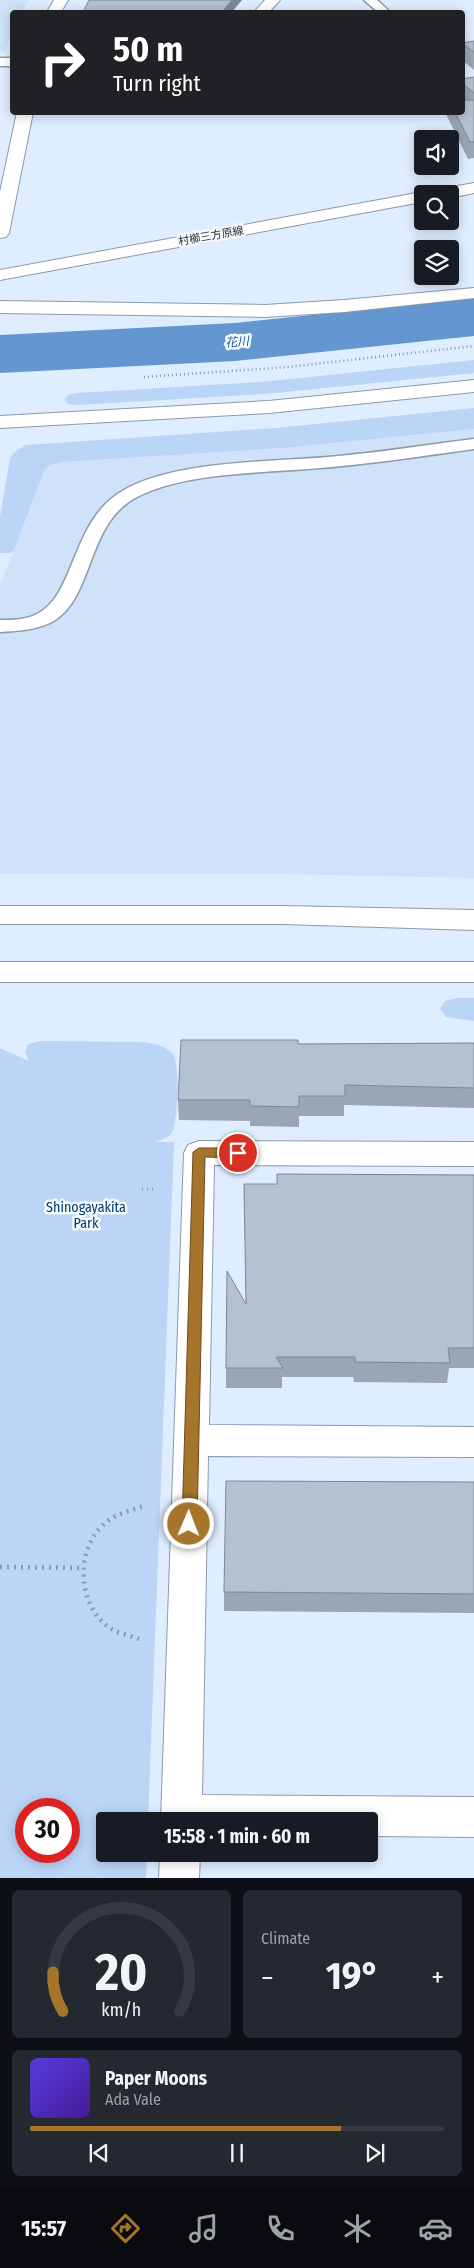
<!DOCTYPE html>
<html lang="en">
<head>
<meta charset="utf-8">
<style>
  body { margin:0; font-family:"Fira Sans Condensed","Noto Sans JP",sans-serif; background:#242831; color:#f1f3f6; height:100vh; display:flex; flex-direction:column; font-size:19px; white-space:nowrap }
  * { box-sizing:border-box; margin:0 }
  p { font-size:16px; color:#9ea1a6 }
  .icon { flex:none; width:28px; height:28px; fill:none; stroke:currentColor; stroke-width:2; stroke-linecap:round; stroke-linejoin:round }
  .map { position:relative; height:1878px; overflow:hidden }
  .panel { display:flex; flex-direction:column; gap:12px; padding:12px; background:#0d0f14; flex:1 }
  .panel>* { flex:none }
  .hud { position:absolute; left:10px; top:10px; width:455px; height:105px; border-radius:5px; box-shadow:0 2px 12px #0003; background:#202124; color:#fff; overflow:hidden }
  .controls { position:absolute; left:414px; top:130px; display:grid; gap:10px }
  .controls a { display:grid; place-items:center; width:45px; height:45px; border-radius:5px; background:#171b24; box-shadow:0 2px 12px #0003; font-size:25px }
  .speed { position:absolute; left:15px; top:1798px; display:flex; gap:10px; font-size:25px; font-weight:700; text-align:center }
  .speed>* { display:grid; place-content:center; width:65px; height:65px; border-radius:50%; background:#171b24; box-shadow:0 2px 12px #0003; line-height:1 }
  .speed .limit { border:8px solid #d22; background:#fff; color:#111 }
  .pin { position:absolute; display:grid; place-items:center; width:42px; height:42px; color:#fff; margin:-21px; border:2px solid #fff; border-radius:50%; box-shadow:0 1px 5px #0007 }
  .me { position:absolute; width:55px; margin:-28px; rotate:1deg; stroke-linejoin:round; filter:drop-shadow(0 0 4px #0008) }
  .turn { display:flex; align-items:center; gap:18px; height:105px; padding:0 20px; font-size:22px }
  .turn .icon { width:65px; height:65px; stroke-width:2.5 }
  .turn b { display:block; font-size:35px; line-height:42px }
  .big { font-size:38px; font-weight:700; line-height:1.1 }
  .panel .tile { flex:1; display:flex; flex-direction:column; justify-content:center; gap:8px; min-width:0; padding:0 18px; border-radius:8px; background:#242831 }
  .panel .dial { align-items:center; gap:0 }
  .dial svg { height:130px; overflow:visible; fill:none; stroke:#363941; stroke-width:7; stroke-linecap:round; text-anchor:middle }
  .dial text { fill:#f1f3f6; stroke:none }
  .song { display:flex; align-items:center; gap:15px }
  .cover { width:60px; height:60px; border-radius:8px; background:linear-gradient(135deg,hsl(250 70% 55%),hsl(260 70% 35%)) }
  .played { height:5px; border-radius:2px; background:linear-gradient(90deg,#a7742b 75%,#363941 75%) }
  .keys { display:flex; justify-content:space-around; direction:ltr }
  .heat { display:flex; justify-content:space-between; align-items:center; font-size:28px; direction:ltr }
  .panel .tiles { flex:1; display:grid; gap:12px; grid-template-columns:1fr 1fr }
  .tile:last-child { grid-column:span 2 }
  .trip { position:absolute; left:96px; top:1812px; width:282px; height:50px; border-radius:5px; background:#171b24; box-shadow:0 2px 12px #0003; font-weight:700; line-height:50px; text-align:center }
  .tab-bar { display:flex; height:80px; justify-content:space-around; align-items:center; background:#090b0e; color:#9ea1a6 }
  .tab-bar .icon { width:35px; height:35px }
  .tab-bar .selected { color:#a7742b }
  .tab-bar b { font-size:22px; color:#f1f3f6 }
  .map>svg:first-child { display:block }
</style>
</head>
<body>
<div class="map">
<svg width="474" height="1878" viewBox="0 0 474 1878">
  <rect width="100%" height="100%" fill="#deedff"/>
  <!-- built -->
  <g fill="#cfe2fa">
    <polygon points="0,0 29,0 22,12 12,12 12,31 5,52 0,51"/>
    <polygon points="474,429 474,878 283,874 0,874 0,586 44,471 50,465 63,462 282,448"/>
  </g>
  <!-- green -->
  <g fill="#bad5f6" fill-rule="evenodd">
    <polygon points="474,360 474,373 265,394 78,405 68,404 65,400 68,395 77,393 261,382"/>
    <polygon points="474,408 474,429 282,448 63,462 50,465 44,471 14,550 10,553 0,553 0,517 10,458 16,451 26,445 276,428"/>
    <polygon points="457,998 474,998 474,1021 446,1017 440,1009 445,1001"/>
    <path d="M40 1041 145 1042C156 1044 165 1046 173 1054 180 1062 178 1127 171 1134 166 1139 160 1140 154 1142H174L148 1821H105V1854H147L146 1878H0V1048L29 1061 25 1053 28 1044ZM26 1809H69V1851H26Z"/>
  </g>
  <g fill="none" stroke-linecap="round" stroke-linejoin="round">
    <!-- river -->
    <polygon fill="#6496cf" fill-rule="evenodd" points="474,298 474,336 235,361 0,373 0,335 235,323"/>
    <!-- lane casing -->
    <g stroke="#8c9aaa" stroke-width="3">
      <g id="lane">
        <polygon points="364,0 377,0 390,12 378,12"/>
        <rect x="0" y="58" width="12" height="8"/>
        <path d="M474 439V449C423 456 371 464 320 468 265 473 185 472 137 497 85 524 95 598 52 622 36 630 17 631 0 632V620C12 620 26 620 37 614 76 595 71 519 124 490 175 461 268 462 328 457 377 453 425 445 474 439Z"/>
      </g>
    </g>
    <!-- street casing -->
    <g stroke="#8c9aaa" stroke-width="2">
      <g id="street">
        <polygon points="265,0 280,0 269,12 254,12"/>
        <polygon points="474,288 474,298 344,312 265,317 0,313 0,301 265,305 344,300"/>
        <polygon points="474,380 474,392 269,413 0,428 0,416 269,401"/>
        <polygon points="199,1141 474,1142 474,1166 214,1165 209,1425 474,1427 474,1457 208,1456 202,1795 474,1797 474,1837 370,1836 370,1821 161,1821 184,1153 188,1145"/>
        <polygon points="160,1854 200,1854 199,1878 159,1878"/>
      </g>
    </g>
    <!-- secondary casing -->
    <g stroke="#8c9aaa" stroke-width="2">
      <g id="secondary">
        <polygon points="54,0 68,0 61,12 47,12"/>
        <polygon points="17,112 33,112 9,233 6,237 0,238 0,192"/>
        <polygon points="474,183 474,193 450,198 450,194 434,194 436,190"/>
        <polygon points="422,192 428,194 422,194 422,202 0,280 0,270"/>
        <polygon points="0,906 283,906 474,910 474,930 283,924 0,924"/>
        <rect x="0" y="962" width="474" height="20"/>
      </g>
    </g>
    <!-- path-far2 -->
    <polyline stroke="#8f9aa7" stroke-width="2.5" stroke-dasharray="1 3" stroke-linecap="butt" points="144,377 288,367 474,346"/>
    <!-- path-far1 -->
    <polyline stroke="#8f9aa7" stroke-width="3" stroke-dasharray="1 4" stroke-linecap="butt" points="142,1189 155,1189"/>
    <!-- path -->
    <g stroke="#8f9aa7" stroke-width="4.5" stroke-dasharray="2 5" stroke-linecap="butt">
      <polyline points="0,1567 82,1568"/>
      <path d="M139 1639C131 1636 121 1634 113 1630 79 1610 74 1557 100 1528 112 1515 128 1511 144 1506"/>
    </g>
    <!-- lane -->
    <use href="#lane" fill="#fff" fill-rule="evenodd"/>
    <!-- street -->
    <use href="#street" fill="#fff" fill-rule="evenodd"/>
    <!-- secondary -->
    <use href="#secondary" fill="#fff" fill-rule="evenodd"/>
  </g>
  <!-- wall -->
  <g fill="#9aa6b5">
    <polygon points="474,41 474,70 462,60 462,43"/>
    <polygon points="474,77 474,158 468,159 447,116 447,112 462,112 462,79"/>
    <polygon points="474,1043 474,1108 344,1105 344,1116 299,1116 299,1127 250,1126 250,1121 179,1120 178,1100 298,1044"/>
    <polygon points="277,1174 474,1175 474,1368 449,1368 447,1383 354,1382 353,1377 282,1377 282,1388 226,1388 226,1368 246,1303 244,1184 277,1184"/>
    <polygon points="474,1482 474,1613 224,1611 224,1592"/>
  </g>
  <!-- shaded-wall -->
  <polygon fill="#7d8793" points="232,0 242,0 232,12 222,12"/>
  <!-- building -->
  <g fill="#b3c1d2" stroke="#7d8793">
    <polygon points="89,0 232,0 222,12 83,12"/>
    <polygon points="474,41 474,52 462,43"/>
    <polygon points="474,77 474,93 462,83 462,79"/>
    <polygon points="462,100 474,100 474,142 470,142 455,112 462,112"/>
    <polygon points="181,1040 298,1040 298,1044 474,1043 474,1088 345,1085 345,1096 299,1096 299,1107 250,1106 250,1100 178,1100"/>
    <polygon points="277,1174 474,1175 474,1348 448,1348 450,1363 355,1362 355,1357 276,1357 283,1368 226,1368 227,1271 246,1304 244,1184 277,1184"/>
    <polygon points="226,1481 474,1482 474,1594 224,1592"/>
  </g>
  <!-- route -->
  <polygon fill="#a7742b" stroke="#6d4b1c" points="199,1148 238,1148 245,1153 238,1158 205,1157 197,1524 194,1529 189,1531 184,1529 182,1524 193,1152"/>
  <g text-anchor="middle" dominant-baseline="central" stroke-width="5" stroke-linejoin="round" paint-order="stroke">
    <!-- far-street labels -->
    <g font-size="11" fill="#2c3239" stroke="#f6f9fc">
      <text transform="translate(211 236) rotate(-10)">村櫛三方原線</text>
    </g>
    <!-- far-water labels -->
    <g font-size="12" font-style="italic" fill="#09559a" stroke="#f6f9fc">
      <text transform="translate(237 342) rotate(-5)">花川</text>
    </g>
    <!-- park labels -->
    <g font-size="14" fill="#023b6f" stroke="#f6f9fc">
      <text x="86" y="1207">Shinogayakita<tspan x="86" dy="16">Park</tspan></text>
    </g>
  </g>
</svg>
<div class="controls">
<a><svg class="icon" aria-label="sound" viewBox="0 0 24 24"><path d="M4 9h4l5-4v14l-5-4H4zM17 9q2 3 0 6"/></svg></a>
<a><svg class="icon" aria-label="search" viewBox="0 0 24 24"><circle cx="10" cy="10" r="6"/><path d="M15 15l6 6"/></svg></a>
<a><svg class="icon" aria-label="layers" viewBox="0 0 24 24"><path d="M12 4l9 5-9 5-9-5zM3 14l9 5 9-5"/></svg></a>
</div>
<div class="speed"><div class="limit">30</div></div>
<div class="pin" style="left:238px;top:1153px;background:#d93025"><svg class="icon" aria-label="arrive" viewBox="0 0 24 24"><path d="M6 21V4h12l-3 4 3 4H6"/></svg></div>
<svg class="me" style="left:189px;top:1524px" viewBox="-20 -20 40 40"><circle r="17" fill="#a7742b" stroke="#fff" stroke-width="3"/><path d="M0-11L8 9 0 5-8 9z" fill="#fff"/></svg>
<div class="trip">15:58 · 1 min · 60 m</div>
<div class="hud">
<div class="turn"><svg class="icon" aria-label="right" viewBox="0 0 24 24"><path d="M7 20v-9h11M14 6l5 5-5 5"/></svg><div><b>50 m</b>Turn right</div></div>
</div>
</div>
<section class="panel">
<div class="tiles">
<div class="tile dial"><svg viewBox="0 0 100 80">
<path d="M14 69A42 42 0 1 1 86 69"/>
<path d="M14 69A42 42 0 0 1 8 45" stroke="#a7742b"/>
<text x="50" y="56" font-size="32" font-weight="700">20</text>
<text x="50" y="72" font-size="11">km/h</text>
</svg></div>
<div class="tile"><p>Climate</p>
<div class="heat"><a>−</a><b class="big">19°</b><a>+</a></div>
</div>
<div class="tile">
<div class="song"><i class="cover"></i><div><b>Paper Moons</b><p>Ada Vale</p></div></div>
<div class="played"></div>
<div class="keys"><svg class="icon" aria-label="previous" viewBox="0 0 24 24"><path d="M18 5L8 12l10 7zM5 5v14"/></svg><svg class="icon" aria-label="pause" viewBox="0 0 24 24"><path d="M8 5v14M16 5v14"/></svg><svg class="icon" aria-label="next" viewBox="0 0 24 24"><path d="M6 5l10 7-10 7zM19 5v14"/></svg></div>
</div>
</div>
</section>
<nav class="tab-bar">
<b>15:57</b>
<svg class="icon selected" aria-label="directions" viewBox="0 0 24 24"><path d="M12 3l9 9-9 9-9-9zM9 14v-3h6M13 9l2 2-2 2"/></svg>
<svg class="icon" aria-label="music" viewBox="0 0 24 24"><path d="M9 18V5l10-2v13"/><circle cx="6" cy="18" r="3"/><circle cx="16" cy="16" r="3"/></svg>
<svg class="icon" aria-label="phone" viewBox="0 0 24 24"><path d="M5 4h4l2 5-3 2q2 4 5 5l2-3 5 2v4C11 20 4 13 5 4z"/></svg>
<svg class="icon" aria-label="climate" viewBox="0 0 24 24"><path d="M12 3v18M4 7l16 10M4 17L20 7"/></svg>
<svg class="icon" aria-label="car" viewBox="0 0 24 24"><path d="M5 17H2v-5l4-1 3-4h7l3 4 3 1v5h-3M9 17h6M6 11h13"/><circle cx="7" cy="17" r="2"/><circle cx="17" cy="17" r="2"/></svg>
</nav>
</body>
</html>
